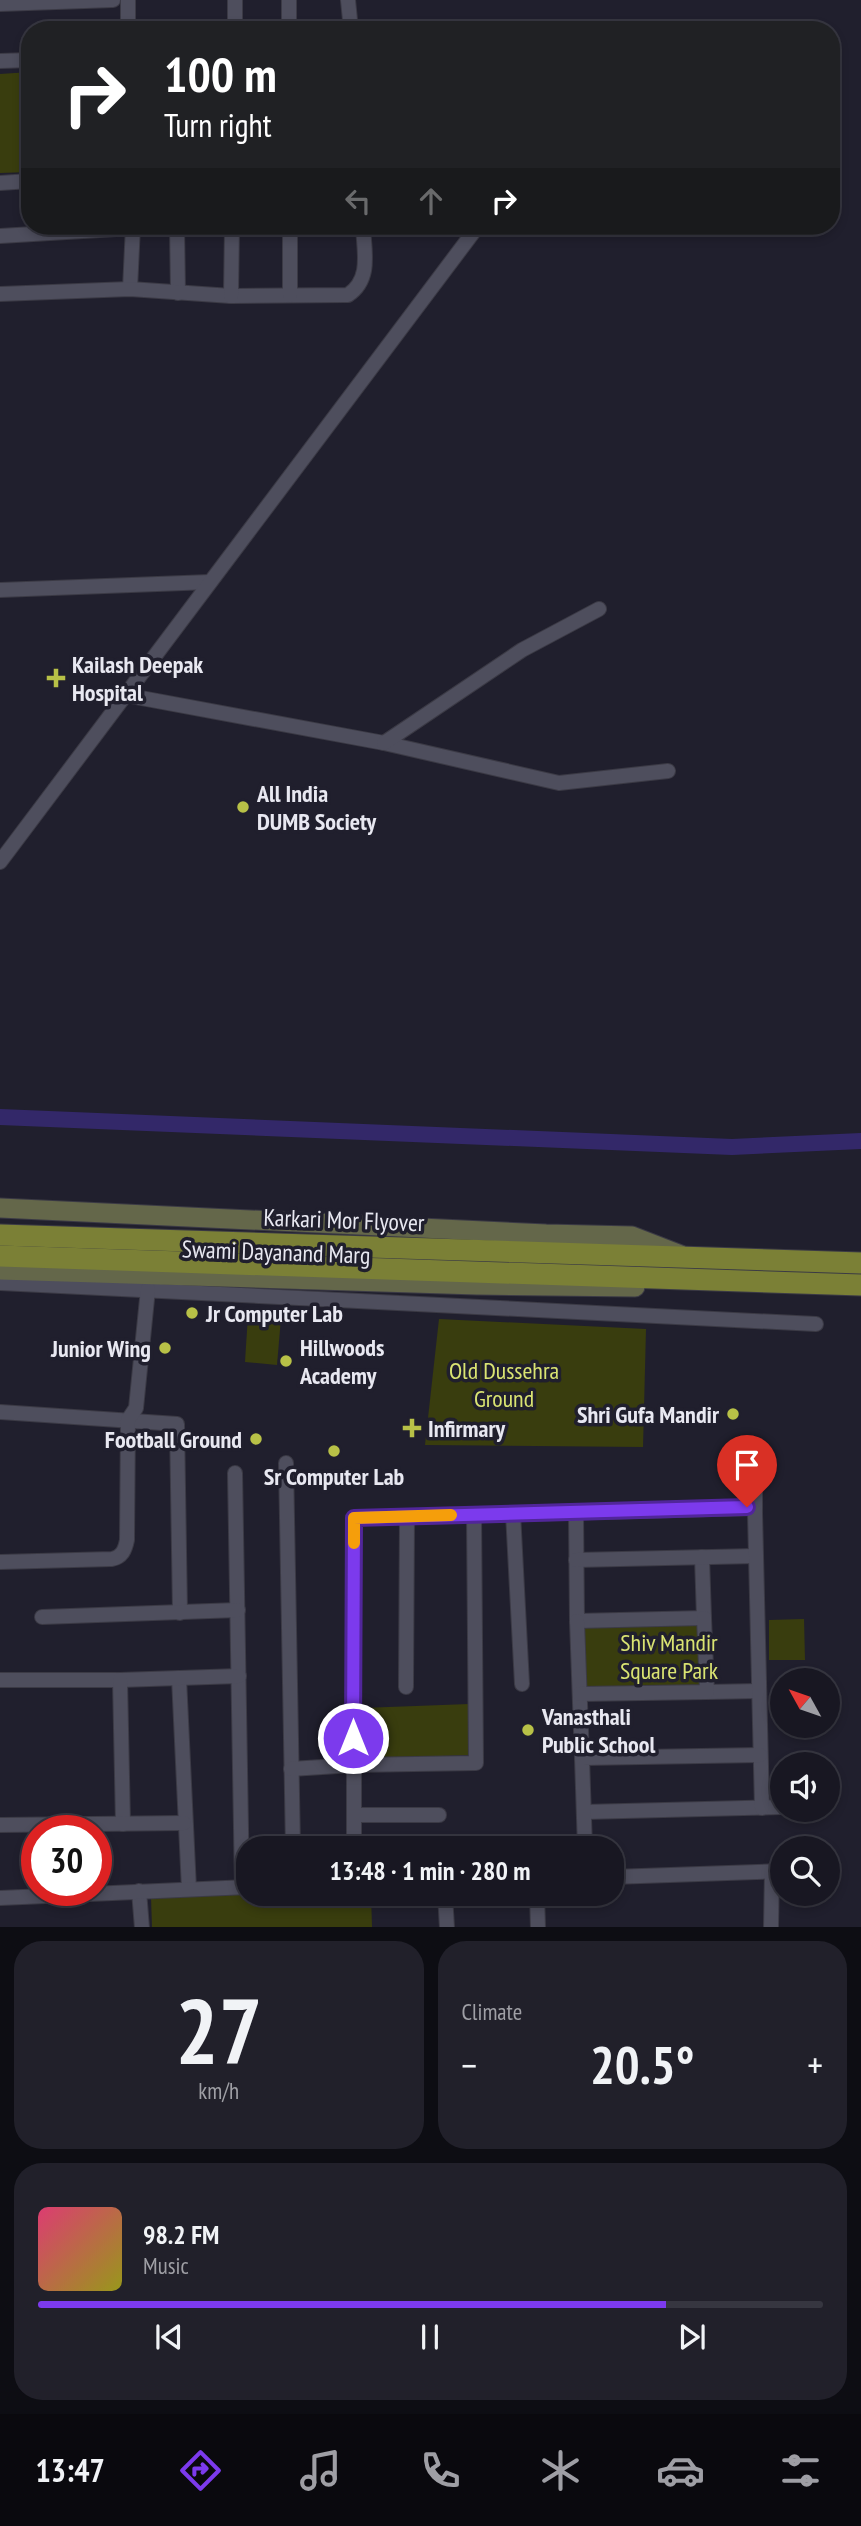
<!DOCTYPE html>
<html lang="en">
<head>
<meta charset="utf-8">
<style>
  body { margin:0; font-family:"PT Sans Narrow",sans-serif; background:#21202a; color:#f1f3f6; height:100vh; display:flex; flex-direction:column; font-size:26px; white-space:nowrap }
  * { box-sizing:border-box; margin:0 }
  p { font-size:23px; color:#9f9fa5 }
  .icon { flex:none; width:38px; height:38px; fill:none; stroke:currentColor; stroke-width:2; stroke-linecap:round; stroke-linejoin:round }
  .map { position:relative; height:1927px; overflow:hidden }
  .side { display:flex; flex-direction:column; gap:14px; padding:14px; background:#0d0d13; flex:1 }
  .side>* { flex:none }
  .guide { position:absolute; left:21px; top:21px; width:819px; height:214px; border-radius:28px; box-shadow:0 4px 10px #0003,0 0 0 2px #363640; background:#202124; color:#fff; overflow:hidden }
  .needle { width:46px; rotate:310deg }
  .buttons { position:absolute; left:770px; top:1668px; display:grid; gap:14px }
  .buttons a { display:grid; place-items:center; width:70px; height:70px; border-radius:50%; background:#181722; box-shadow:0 4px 10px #0003,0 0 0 2px #363640; font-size:35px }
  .speed { position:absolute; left:21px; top:1815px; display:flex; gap:14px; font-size:35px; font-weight:700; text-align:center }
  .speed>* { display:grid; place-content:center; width:91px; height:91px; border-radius:50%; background:#181722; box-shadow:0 4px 10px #0003,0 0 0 2px #363640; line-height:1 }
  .speed .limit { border:10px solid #d22; background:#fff; color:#111 }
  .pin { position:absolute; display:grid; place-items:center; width:60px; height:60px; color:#fff; margin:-72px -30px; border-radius:50% 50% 50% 0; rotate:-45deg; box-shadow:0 0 7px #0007 }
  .pin .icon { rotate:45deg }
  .me { position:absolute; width:77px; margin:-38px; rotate:0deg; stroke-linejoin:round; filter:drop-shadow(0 0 5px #0008) }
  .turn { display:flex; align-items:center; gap:24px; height:147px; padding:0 28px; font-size:32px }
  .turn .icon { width:91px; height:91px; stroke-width:2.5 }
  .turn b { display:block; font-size:49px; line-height:60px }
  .lanes { display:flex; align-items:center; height:66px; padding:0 28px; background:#0003; justify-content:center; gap:35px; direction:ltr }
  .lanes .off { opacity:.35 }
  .big { font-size:52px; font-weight:600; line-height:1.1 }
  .side .card { flex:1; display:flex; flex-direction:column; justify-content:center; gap:10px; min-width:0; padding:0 24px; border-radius:28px; background:#21202a }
  .side .dial { align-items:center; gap:0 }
  .dial b { font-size:91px; line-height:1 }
  .song { display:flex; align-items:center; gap:21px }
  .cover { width:84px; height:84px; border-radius:10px; background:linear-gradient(135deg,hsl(340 70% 55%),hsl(60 70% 35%)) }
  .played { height:7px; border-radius:4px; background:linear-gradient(90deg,#7c3aed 80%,#363640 80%) }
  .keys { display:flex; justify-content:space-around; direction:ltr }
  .heat { display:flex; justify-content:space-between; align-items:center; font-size:38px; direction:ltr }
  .side .tiles { flex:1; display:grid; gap:14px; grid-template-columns:1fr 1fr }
  .card:last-child { grid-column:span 2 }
  .trip { position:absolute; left:236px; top:1836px; width:388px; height:70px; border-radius:28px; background:#181722; box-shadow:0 4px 10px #0003,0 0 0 2px #363640; font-weight:600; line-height:70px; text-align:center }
  .tab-bar { display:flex; height:112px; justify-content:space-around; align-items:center; background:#0a090e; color:#9f9fa5 }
  .tab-bar .icon { width:49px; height:49px }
  .tab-bar .on { color:#7c3aed }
  .tab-bar b { font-size:32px; color:#f1f3f6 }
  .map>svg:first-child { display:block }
</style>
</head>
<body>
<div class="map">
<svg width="861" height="1928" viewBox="0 0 861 1928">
  <rect width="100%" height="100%" fill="#201f2d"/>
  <!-- green -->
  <g fill="#393d0e">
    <polygon points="30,72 30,172 0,173 0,74"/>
    <polygon points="248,1315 281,1318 277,1365 245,1362"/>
    <polygon points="439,1319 646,1329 643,1447 425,1445"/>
    <polygon points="804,1619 805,1660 769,1660 769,1620"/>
    <polygon points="582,1624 700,1624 704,1687 583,1689"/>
    <polygon points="469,1704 469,1755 362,1759 362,1708"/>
    <polygon points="248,1893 371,1894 372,1927 152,1927 151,1897"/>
  </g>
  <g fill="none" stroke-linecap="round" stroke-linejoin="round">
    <!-- canal -->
    <polyline stroke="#332869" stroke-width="16" points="0,1117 732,1147 861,1141"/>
    <!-- street casing -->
    <g stroke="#3b3a45" stroke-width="16">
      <g id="street">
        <polyline points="128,0 128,30"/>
        <polyline points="289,0 289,30"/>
        <polyline points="348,0 351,30"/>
        <polyline points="0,4 113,0"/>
        <polyline points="235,30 235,0"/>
        <polyline points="0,61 30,60"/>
        <polyline points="0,183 30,181"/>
        <polyline points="177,226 178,293"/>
        <polyline points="0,236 133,228"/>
        <polyline points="130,289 133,226"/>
        <path d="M0 294 130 289 231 296 348 295C372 279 364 251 363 226"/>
        <polyline points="290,295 290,226"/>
        <polyline points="231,296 232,226"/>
        <polyline points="0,590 210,582"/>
        <polyline points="125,695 384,743 559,783 668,771"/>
        <polyline points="384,743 522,650 599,609"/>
        <polyline points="0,862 478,226"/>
        <polyline points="0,1283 816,1324"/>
        <polyline points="0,1412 177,1424 180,1613"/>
        <polyline points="286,1463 293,1848"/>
        <polyline points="235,1473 242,1887"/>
        <polyline points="755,1491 755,1513"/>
        <polyline points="576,1512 577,1621 704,1618 702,1557"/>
        <polyline points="513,1513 522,1684"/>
        <polyline points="576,1560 756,1556"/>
        <path d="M0 1562 112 1559C122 1557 125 1550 127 1540L128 1420 136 1408 148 1289"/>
        <polyline points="42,1617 238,1610"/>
        <polyline points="577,1621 582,1758"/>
        <polyline points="179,1678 189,1889"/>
        <polyline points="0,1680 120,1680 239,1676"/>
        <polyline points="120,1680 123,1824"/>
        <polyline points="406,1687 407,1516"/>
        <polyline points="707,1692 759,1691"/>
        <polyline points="580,1694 707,1692 704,1618"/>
        <polyline points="291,1769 353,1765 476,1763 474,1514"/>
        <polyline points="584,1812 782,1807"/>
        <polyline points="354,1815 439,1815"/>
        <polyline points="0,1825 184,1823"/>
        <polyline points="354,1848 354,1518 752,1508 755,1513 762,1808"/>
        <polyline points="585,1848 582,1758 760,1755"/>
        <polyline points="612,1877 782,1871"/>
        <polyline points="139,1891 142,1928"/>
        <polyline points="445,1894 447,1928"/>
        <polyline points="537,1894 538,1928"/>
        <polyline points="0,1898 248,1887"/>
        <polyline points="771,1928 772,1871"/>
      </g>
    </g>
    <!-- secondary casing -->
    <g stroke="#3b3a45" stroke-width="21">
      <g id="secondary">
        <polyline points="0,1208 546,1234 632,1236 681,1255"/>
        <polyline points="0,1270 477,1285 635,1287"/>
      </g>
    </g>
    <!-- primary casing -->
    <g stroke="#3b3a45" stroke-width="23">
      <g id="primary">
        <polyline points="0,1235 861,1263"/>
        <polyline points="0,1256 861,1285"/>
      </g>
    </g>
    <!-- street -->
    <use href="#street" stroke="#4e4e5d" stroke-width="14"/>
    <!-- secondary -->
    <use href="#secondary" stroke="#64674a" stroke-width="19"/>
    <!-- primary -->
    <use href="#primary" stroke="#7b8036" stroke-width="21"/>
  </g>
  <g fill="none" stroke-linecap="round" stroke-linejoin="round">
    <!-- route casing -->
    <g stroke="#51269a" stroke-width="18">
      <polyline id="route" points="353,1738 354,1518 747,1507"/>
    </g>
    <!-- route -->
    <use href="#route" stroke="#7c3aed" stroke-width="12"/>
    <!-- slow -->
    <polyline stroke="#f59e0b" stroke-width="12" points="354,1543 354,1518 451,1515"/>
  </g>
  <!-- markers -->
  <g fill="#b8c147" stroke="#201f2d" stroke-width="2.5">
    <path d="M52.5 667.5h7v7h7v7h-7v7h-7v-7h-7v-7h7z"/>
    <circle cx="243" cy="807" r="7"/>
    <circle cx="192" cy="1313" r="7"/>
    <circle cx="165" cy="1348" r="7"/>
    <circle cx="286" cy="1361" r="7"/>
    <circle cx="733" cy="1414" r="7"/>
    <path d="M408.5 1417.5h7v7h7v7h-7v7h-7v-7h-7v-7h7z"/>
    <circle cx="256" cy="1439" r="7"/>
    <circle cx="334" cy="1451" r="7"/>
    <circle cx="528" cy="1730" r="7"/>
  </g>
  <g text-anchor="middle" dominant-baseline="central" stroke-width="7" stroke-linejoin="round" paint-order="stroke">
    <!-- poi labels -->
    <g font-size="24" font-weight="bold" fill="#e8e8f1" stroke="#201f2d" text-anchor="start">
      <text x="72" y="664">Kailash Deepak<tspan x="72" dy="28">Hospital</tspan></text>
      <text x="257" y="793">All India<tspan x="257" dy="28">DUMB Society</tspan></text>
      <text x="206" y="1313">Jr Computer Lab</text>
      <text x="300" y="1347">Hillwoods<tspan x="300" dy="28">Academy</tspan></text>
      <text x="151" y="1348" text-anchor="end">Junior Wing</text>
      <text x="719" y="1414" text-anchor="end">Shri Gufa Mandir</text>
      <text x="428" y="1428">Infirmary</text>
      <text x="242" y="1439" text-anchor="end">Football Ground</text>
      <text x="334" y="1476" text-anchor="middle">Sr Computer Lab</text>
      <text x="542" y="1716">Vanasthali<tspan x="542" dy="28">Public School</tspan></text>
    </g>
    <!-- street labels -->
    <g font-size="24" fill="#e8e8f1" stroke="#201f2d">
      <text transform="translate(344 1220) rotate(2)">Karkari Mor Flyover</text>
      <text transform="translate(276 1252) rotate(2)">Swami Dayanand Marg</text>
    </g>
    <!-- park labels -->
    <g font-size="24" fill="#dae472" stroke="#201f2d">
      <text x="504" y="1370">Old Dussehra<tspan x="504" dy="28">Ground</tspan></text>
      <text x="669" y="1642">Shiv Mandir<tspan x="669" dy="28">Square Park</tspan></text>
    </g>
  </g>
</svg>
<div class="buttons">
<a><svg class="needle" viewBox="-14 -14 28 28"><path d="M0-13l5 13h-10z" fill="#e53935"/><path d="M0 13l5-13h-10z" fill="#9f9fa5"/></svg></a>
<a><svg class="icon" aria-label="sound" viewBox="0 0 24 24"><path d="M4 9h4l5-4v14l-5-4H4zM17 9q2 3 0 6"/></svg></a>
<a><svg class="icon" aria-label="search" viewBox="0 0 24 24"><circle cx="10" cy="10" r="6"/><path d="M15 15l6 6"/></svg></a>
</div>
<div class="speed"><div class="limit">30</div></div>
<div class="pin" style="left:747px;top:1507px;background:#d93025"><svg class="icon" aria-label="arrive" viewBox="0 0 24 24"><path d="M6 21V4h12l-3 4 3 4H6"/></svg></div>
<svg class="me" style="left:353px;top:1738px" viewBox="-20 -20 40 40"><circle r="17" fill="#7c3aed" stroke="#fff" stroke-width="3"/><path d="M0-11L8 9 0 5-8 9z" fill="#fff"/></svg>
<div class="trip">13:48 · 1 min · 280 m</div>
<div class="guide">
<div class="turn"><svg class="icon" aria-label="right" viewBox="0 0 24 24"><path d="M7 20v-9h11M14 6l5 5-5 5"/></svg><div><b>100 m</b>Turn right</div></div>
<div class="lanes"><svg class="icon off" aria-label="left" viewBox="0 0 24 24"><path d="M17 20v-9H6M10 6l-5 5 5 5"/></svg><svg class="icon off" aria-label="ahead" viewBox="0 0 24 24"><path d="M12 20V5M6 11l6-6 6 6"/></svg><svg class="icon" aria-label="right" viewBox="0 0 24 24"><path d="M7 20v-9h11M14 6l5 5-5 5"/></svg></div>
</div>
</div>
<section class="side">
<div class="tiles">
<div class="card dial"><b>27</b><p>km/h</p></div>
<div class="card"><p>Climate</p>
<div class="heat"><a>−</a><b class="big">20.5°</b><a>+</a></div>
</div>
<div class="card">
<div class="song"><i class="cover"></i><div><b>98.2 FM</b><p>Music</p></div></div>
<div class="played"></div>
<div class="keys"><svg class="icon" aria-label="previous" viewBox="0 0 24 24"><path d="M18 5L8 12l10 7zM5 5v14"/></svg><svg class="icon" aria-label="pause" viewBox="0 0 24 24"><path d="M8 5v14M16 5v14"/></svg><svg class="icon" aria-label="next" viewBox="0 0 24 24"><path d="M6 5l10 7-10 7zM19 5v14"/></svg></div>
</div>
</div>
</section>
<nav class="tab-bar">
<b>13:47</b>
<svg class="icon on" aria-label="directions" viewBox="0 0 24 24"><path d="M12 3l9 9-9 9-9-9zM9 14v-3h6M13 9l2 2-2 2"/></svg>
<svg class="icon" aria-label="music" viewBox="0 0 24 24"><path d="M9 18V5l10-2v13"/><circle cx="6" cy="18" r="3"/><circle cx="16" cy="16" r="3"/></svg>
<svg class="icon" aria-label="phone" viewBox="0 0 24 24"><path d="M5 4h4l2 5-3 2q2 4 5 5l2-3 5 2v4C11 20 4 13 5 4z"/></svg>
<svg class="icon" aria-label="climate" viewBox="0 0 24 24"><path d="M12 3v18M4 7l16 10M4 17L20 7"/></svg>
<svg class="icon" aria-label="car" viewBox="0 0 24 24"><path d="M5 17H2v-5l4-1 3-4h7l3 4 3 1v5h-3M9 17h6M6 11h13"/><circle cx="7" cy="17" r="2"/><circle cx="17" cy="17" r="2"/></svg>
<svg class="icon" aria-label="filters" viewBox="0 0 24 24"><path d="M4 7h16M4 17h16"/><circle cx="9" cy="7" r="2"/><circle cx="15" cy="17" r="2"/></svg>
</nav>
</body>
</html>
